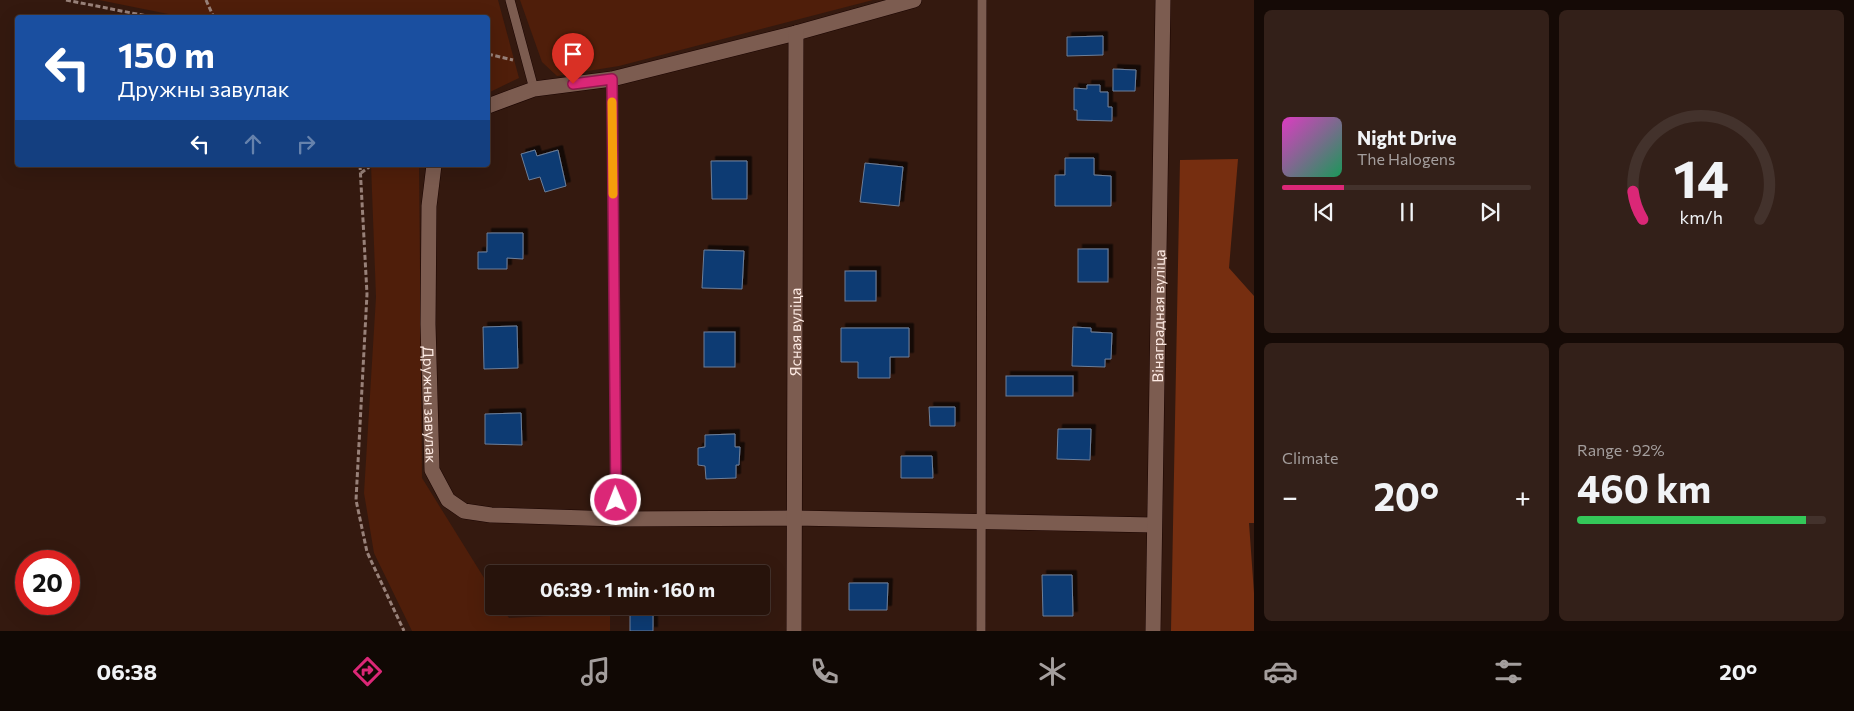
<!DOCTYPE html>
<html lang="en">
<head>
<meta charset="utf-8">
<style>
  body { margin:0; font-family:Commissioner,sans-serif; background:#332019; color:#f1f3f6; height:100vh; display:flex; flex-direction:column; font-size:19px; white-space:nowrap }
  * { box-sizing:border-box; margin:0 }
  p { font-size:16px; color:#a49e9d }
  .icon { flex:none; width:28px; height:28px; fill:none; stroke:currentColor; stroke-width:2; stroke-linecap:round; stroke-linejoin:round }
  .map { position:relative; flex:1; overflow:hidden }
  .panel { display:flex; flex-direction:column; gap:10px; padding:10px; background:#150a06; width:600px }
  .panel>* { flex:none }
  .top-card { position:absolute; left:15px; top:15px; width:475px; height:152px; border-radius:5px; box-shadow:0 5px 20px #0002,0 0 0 1px #43322c; background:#1a4fa0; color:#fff; overflow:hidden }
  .speed { position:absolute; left:15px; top:550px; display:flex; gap:10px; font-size:25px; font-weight:700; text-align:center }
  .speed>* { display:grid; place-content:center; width:65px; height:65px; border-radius:50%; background:#27130b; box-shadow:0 5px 20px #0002,0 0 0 1px #43322c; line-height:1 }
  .speed .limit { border:8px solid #d22; background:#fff; color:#111 }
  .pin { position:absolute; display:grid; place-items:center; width:42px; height:42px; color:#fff; margin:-51px -21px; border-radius:50% 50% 50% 0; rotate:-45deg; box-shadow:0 0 5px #0007 }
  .pin .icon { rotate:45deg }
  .me { position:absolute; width:55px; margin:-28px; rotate:359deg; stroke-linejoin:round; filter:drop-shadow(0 0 4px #0008) }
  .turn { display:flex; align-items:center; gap:18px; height:105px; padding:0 20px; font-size:22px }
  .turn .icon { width:65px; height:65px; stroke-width:2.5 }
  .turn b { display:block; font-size:35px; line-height:42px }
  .lanes { display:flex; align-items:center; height:48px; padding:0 20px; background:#0003; justify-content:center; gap:25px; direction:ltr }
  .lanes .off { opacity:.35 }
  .big { font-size:38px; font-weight:700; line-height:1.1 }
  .panel .tile { flex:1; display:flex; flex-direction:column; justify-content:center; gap:8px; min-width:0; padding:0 18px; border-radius:8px; background:#332019 }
  .panel .dial { align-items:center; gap:0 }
  .dial svg { height:130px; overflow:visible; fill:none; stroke:#43322c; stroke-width:7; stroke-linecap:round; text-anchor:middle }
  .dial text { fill:#f1f3f6; stroke:none }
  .song { display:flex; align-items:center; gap:15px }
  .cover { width:60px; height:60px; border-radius:8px; background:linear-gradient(135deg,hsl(310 70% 55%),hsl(150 70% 35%)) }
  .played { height:5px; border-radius:2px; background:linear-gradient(90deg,#db2777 25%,#43322c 25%) }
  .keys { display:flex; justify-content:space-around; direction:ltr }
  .heat { display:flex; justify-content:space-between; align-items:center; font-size:28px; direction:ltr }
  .charge { height:8px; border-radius:4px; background:linear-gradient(90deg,#34c759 92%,#43322c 0) }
  .panel .tiles { flex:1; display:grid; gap:10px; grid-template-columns:repeat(2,1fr) }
  .trip { position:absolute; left:485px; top:565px; width:285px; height:50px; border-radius:5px; background:#27130b; box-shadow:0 5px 20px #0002,0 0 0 1px #43322c; font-weight:700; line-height:50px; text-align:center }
  .menu { display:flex; height:80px; justify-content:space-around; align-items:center; background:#100804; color:#a49e9d }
  .menu .icon { width:35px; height:35px }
  .menu .active { color:#db2777 }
  .menu b { font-size:22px; color:#f1f3f6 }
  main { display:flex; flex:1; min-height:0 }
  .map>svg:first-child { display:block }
</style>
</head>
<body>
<main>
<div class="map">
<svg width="1254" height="631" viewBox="0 0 1254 631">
  <defs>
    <filter id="shadow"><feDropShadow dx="4.5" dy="-4.5" stdDeviation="0" flood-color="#0009"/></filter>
  </defs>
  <rect width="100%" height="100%" fill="#34190f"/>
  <!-- green -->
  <g fill="#4f1e0a">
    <polygon points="99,0 498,0 519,78 488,93 488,18 188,18"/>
    <polygon points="520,0 873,0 619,66 557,76 542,62"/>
    <polygon points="371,165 419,165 422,478 494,594 494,606 501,606 509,618 610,613 610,631 412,631 374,553 364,493 376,297"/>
  </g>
  <!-- forest -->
  <polygon fill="#762e10" points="1238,159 1229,268 1254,296 1254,523 1249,523 1254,593 1254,631 1171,631 1180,160"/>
  <!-- building -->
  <g fill="#0e3a73" stroke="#6c7f99" filter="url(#shadow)">
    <polygon points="1103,36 1103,55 1067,56 1067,37"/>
    <polygon points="1113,69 1136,70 1135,91 1113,91"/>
    <polygon points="1087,85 1100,85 1100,92 1108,92 1108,107 1112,107 1112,121 1077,120 1077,110 1074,110 1074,88 1087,89"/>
    <polygon points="535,150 537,156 558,150 566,186 545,192 540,177 529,180 521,154"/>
    <polygon points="1065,158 1094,158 1094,175 1111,176 1111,206 1055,206 1055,175 1065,175"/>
    <polygon points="711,161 747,161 747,199 712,199"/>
    <polygon points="865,163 903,167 899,206 860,202"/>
    <polygon points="487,233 523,233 523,259 507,258 507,269 478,269 478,252 487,252"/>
    <rect x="1078" y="249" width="30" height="33"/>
    <polygon points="704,250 744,251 742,289 702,288"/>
    <rect x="845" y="271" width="31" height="30"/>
    <polygon points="517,326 518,368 484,369 483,327"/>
    <polygon points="1073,327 1091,328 1091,332 1112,333 1111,359 1105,359 1105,367 1072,366"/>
    <polygon points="841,328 909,328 909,357 890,357 890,378 858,378 858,362 841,362"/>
    <rect x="704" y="332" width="31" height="35"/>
    <rect x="1006" y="376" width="67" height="20"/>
    <polygon points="929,407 955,407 955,426 930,426"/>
    <polygon points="521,413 522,445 485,444 485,414"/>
    <polygon points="1058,429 1091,429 1090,460 1057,459"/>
    <polygon points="735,434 735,447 740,447 739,465 736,465 736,478 706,479 705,466 698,465 698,448 705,447 705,435"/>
    <polygon points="901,456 932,456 933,478 901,478"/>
    <rect x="715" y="571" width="28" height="3"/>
    <polygon points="1042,575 1072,575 1073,616 1043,616"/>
    <polygon points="849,583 888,583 887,610 849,610"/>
    <rect x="630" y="606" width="23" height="25"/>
  </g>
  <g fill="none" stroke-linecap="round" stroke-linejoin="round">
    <!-- service casing -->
    <g stroke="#1a0400" stroke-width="10">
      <g id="service">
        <polyline points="510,0 534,89"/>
        <polyline points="612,79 617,519"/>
        <polyline points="981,631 982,0"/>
      </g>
    </g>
    <!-- minor casing -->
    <g stroke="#1a0400" stroke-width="16">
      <g id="minor">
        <polyline points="488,106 534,89 612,79 796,33 914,0"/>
        <path id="s1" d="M434 165 429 206 428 324 432 470 448 500 464 511 491 515 617 519 794 518 1154 525"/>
        <path id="s2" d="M794 631 796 33"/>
        <path id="s3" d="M1153 631 1163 0"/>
      </g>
    </g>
    <!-- path -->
    <g stroke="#988179" stroke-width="3" stroke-dasharray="5 2.5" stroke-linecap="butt">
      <polyline points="66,0 157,18"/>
      <polyline points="206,0 214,18"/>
      <polyline points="488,54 513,60"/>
      <polyline points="360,165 367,294 356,500 367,552 404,631"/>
      <polyline points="361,173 372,165"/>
    </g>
    <!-- service -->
    <use href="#service" stroke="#7c5c50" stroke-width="9"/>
    <!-- minor -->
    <use href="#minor" stroke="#7c5c50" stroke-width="15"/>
  </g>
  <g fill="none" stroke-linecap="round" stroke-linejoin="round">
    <!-- route casing -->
    <g stroke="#8e194d" stroke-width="12">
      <polyline id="route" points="573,84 612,79 616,500"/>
    </g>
    <!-- route -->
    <use href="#route" stroke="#db2777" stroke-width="9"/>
    <!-- slow -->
    <polyline stroke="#f59e0b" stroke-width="9" points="612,102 613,194"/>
  </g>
  <g text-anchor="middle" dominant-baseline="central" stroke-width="5" stroke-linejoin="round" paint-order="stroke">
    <!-- street labels -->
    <g font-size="15" fill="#feebe4" stroke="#34190f">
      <text stroke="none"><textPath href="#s3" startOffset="315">Вінаградная вуліца</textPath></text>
      <text stroke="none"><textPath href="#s2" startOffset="299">Ясная вуліца</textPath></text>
      <text stroke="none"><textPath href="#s1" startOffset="240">Дружны завулак</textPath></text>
    </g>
  </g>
</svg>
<div class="speed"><div class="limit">20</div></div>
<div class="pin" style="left:573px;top:84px;background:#d93025"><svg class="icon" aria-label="arrive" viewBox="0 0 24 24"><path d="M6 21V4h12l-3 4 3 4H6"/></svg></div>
<svg class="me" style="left:616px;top:500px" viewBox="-20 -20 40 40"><circle r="17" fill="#db2777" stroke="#fff" stroke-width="3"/><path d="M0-11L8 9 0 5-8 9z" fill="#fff"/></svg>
<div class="trip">06:39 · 1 min · 160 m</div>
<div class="top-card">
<div class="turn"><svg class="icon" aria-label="left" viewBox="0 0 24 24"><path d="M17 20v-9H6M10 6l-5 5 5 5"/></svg><div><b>150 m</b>Дружны завулак</div></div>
<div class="lanes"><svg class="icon" aria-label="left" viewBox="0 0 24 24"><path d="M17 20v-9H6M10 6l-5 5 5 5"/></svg><svg class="icon off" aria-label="ahead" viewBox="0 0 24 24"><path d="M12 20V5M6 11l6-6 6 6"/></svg><svg class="icon off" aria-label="right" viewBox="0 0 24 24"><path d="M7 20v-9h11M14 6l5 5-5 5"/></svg></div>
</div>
</div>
<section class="panel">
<div class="tiles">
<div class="tile">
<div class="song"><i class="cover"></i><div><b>Night Drive</b><p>The Halogens</p></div></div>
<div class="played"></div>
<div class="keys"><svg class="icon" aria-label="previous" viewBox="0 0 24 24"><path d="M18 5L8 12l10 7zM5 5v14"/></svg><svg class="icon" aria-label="pause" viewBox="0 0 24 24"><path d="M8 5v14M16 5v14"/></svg><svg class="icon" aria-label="next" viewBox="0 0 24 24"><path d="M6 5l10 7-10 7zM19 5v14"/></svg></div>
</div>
<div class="tile dial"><svg viewBox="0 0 100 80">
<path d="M14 69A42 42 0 1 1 86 69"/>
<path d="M14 69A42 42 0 0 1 8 52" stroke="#db2777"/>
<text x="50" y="56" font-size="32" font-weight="700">14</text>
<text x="50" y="72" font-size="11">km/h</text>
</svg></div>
<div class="tile"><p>Climate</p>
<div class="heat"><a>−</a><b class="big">20°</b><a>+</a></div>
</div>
<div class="tile"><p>Range · 92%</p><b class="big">460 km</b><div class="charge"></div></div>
</div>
</section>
</main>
<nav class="menu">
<b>06:38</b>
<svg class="icon active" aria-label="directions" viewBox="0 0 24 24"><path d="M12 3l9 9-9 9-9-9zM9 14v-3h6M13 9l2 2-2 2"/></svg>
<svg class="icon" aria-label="music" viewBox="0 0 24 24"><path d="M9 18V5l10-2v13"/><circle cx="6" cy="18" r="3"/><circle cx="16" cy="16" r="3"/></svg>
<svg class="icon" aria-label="phone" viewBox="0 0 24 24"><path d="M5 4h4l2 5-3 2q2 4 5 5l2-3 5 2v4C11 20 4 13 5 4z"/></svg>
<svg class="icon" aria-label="climate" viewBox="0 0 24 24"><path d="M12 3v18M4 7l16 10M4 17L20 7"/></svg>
<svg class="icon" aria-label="car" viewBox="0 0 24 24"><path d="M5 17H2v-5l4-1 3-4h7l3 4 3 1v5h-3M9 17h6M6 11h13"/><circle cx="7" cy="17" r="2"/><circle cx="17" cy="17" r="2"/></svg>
<svg class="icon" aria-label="filters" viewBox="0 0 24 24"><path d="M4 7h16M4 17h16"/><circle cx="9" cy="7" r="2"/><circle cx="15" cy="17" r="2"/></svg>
<b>20°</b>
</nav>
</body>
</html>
